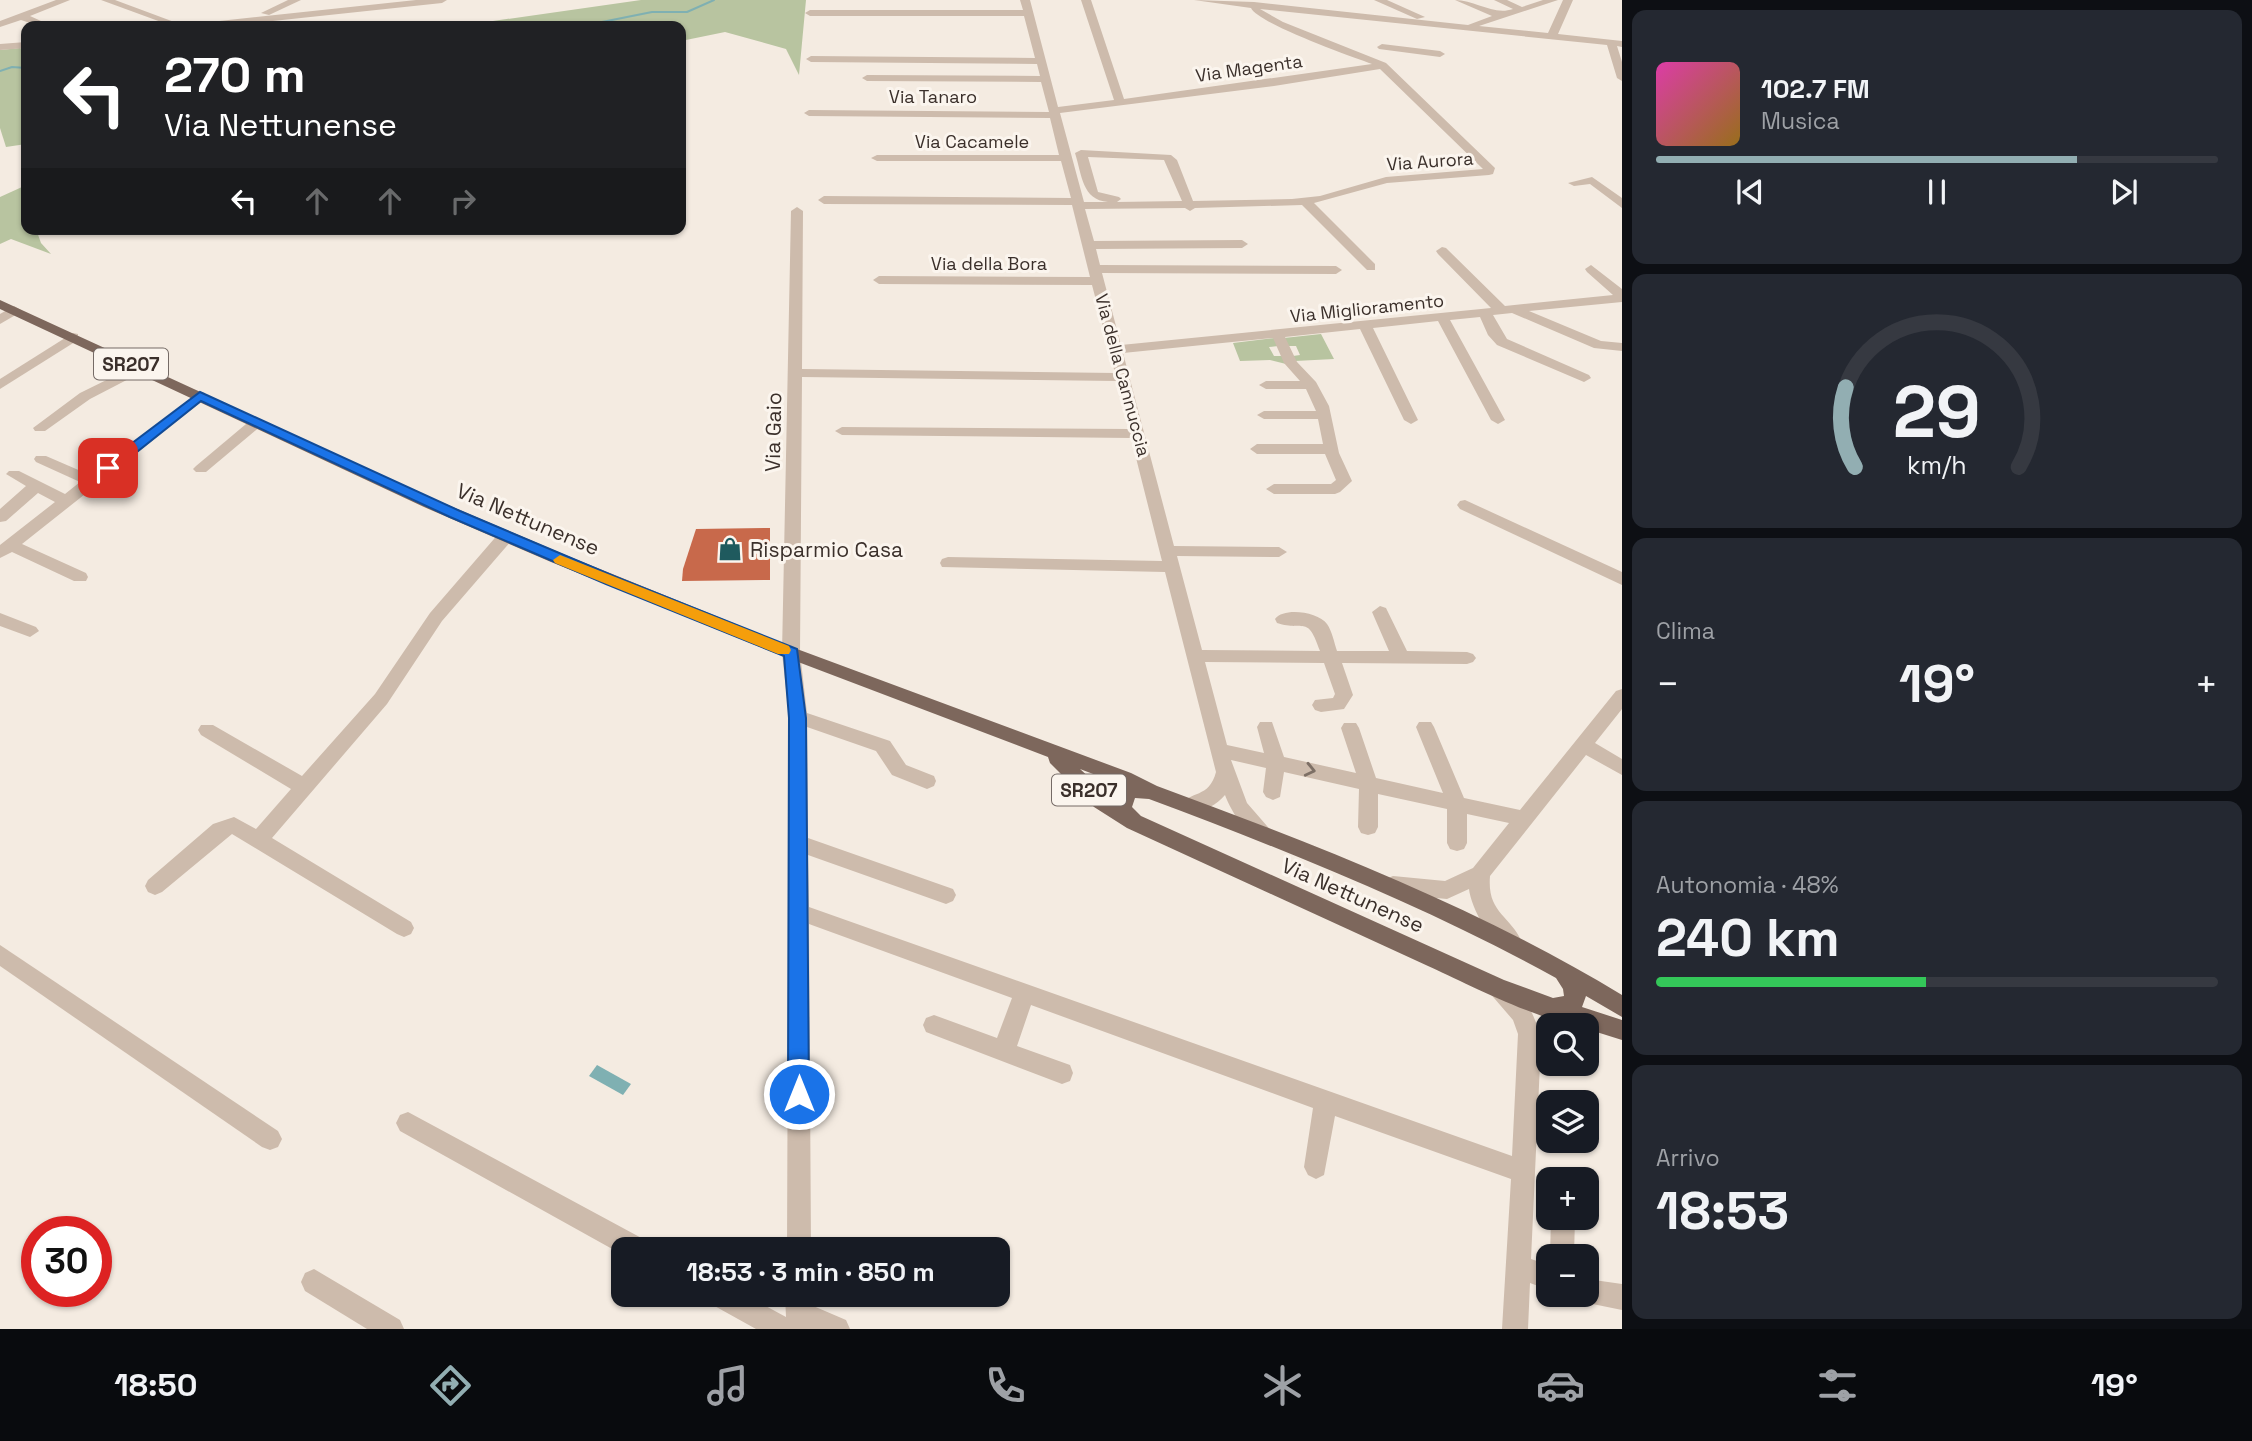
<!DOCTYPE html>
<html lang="it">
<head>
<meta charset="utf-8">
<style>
  body { margin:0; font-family:"Space Grotesk",sans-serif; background:#242831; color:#f1f3f6; height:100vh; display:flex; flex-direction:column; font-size:26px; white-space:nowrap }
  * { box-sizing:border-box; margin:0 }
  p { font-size:23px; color:#9ea1a6 }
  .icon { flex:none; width:38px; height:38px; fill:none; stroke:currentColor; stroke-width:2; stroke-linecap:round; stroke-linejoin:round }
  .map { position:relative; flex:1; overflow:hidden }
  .sheet { display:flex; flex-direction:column; gap:10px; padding:10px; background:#0d0f14; width:630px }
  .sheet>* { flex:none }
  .guide { position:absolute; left:21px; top:21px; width:665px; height:214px; border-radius:14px; box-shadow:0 2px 5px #0004; background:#202124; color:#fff; overflow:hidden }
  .tools { position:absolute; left:1536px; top:1013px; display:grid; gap:14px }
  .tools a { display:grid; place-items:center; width:63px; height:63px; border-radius:14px; background:#171b24; box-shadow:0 2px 5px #0004; font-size:35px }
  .speed { position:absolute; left:21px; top:1216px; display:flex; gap:14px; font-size:35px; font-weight:700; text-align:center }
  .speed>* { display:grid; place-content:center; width:91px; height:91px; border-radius:50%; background:#171b24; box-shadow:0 2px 5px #0004; line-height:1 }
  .speed .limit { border:10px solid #d22; background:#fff; color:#111 }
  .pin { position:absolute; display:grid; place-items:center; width:60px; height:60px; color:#fff; margin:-30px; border-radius:14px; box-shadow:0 4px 10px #0006 }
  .me { position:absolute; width:77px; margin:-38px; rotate:0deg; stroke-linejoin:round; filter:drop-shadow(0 0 5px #0008) }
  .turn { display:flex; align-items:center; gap:24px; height:147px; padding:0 28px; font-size:32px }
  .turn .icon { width:91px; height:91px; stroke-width:2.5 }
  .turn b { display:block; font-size:49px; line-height:60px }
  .lanes { display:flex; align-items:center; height:66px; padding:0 28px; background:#0003; justify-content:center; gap:35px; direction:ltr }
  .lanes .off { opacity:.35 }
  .big { font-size:52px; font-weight:700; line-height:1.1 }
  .sheet .widget { flex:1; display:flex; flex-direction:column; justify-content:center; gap:10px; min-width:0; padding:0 24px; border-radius:14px; background:#242831 }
  .sheet .dial { align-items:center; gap:0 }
  .dial svg { height:182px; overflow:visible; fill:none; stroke:#363941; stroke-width:7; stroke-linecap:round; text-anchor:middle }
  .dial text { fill:#f1f3f6; stroke:none }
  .song { display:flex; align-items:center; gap:21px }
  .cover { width:84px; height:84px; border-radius:10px; background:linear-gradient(135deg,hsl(320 70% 55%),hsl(40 70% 35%)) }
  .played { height:7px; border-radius:4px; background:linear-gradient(90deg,#92aeb2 75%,#363941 75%) }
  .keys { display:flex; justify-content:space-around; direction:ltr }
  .heat { display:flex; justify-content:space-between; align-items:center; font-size:38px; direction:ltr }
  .charge { height:10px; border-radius:5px; background:linear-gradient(90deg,#34c759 48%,#363941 0) }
  .trip { position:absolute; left:611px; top:1237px; width:399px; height:70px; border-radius:14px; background:#171b24; box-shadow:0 2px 5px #0004; font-weight:700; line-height:70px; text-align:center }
  .tabs { display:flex; height:112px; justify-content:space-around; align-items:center; background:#090b0e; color:#9ea1a6 }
  .tabs .icon { width:49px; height:49px }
  .tabs .on { color:#92aeb2 }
  .tabs b { font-size:32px; color:#f1f3f6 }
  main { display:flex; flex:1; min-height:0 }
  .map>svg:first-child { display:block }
</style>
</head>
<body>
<main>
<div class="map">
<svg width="1622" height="1329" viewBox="0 0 1622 1329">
  <rect width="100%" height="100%" fill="#f4ebe1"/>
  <!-- green -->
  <g fill="#b8c4a0">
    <polygon points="641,0 806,0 799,75 786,49 725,32 681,41 681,26 303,26 382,21 486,22"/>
    <polygon points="20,48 26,50 26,144 6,147 0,128 0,50"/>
    <polygon points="22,187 26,189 26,229 36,229 41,243 51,254 11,239 0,244 0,197"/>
    <polygon points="1321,334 1334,359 1295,361 1293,356 1300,355 1296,346 1288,346 1284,338"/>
    <polygon points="1275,338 1278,346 1269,347 1274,356 1282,356 1286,364 1270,360 1240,361 1233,343"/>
  </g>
  <!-- water -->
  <polygon fill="#7fb0b2" points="597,1065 631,1084 623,1095 589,1076"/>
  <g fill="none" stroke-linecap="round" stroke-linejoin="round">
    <!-- stream -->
    <g stroke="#7fb0b2" stroke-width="2">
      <polyline points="582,26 652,12 687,12 714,0"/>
      <polyline points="0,71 12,67 26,68"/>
    </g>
  </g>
  <!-- building -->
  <polygon fill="#c8694b" points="770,528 770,580 682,581 683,569 696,529"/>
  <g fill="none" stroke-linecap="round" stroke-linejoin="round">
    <!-- minor -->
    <g fill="#cdbbac" fill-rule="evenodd">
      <polygon points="56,0 70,0 30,16 52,26 39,26 21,20 0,27 0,21"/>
      <polygon points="101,0 115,0 185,26 172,26"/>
      <polygon points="288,0 301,0 269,15 261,13"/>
      <polygon points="416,0 447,0 442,3 225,26 196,26 201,23"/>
      <path d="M1020 0H1030L1058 107 1114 100 1081 0H1091L1124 99 1372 64C1350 56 1259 24 1251 8L1194 0 1254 2 1468 25 1492 16 1455 0C1476 0 1493 16 1513 9L1494 0H1507L1522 7 1543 0H1558L1479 26 1548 33 1563 0H1573L1558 34 1622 41V47L1617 46 1622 62V81L1617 78 1607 45 1260 9 1283 22 1386 63 1495 168 1493 174 1489 175 1387 183 1314 203 1375 264V270H1367L1302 205 1195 208 1190 211 1185 208 1085 209 1094 241 1242 240 1248 244 1242 248 1096 249 1100 265 1336 266 1342 270 1336 274 1102 273 1121 345 1491 308 1438 254 1436 251 1442 247 1446 248 1505 306 1613 295 1587 272 1585 269 1591 265 1622 289V302L1529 311 1601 341 1622 343V351L1594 348 1512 313 1493 315 1507 339 1589 375 1591 378 1584 382 1497 345 1488 335 1480 317 1450 320 1505 420 1498 424 1491 420 1438 321 1373 328 1418 420 1411 424 1404 420 1360 329 1285 337 1297 362 1316 382 1329 406 1339 453 1352 481 1340 492 1335 494H1274L1266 489 1274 484H1331L1336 480 1325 454H1257L1250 449 1257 444H1323L1318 419H1264L1257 415 1264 411H1316L1306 389H1266L1259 385 1266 381H1300L1284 363 1273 338 1123 353 1174 546 1279 547 1287 552 1279 557 1177 556 1202 650 1320 651C1307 614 1306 632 1277 623L1275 619C1284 607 1318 612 1327 624 1332 631 1334 642 1337 651H1389L1372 612 1380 606 1386 608 1407 651 1467 652 1473 654 1476 658 1473 662 1467 664 1342 663 1353 695 1344 709 1321 712 1315 710 1312 705 1315 700 1333 698 1335 694 1324 663 1205 662 1227 745 1264 753 1257 727 1260 722H1272L1284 757 1356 773 1341 728 1344 723H1356L1359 728 1376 778 1443 793 1416 727 1419 722H1431L1434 727 1464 798 1520 810 1616 691 1622 689V709L1595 743 1622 759V775L1586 755 1490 876C1487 913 1509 914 1522 942L1519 948C1496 957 1471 909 1469 889L1447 899 1393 894 1386 891 1383 885 1386 879 1393 876 1445 881 1473 868 1509 823 1467 814V843L1464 849 1457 851 1450 849 1447 843V809L1378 794V827L1375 833 1368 835 1361 833 1358 827 1359 789 1284 772 1280 797 1273 800 1266 797 1263 792 1266 768 1231 760 1247 803 1274 834 1271 840C1251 847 1231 811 1225 795 1216 806 1197 816 1183 811L1180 806C1190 790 1209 799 1216 772L1165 572 942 567 940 563 942 559 948 557 1162 561 1131 438 842 435 835 431 842 427 1129 429 1117 381 802 377 800 653 807 713 890 741 906 765 934 776 936 781 934 786 927 789 892 775 876 751 807 727 808 838 953 889 956 895 953 901 946 904 808 855 809 907 1512 1156 1518 1034 1513 1020 1488 991 1491 984 1499 981C1524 991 1537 1017 1541 1042L1531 1259 1549 1265V1290L1530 1283 1528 1329H1502L1511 1179 1335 1116 1324 1175 1316 1179 1308 1175 1304 1167 1313 1108 1031 1005 1017 1046 1070 1065 1073 1073 1070 1081 1062 1084 926 1032 923 1025 926 1018 934 1015 997 1038 1012 998 809 924 811 1250H787L789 717 782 653 791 211 797 207 803 211 802 369 1115 373 1092 285 879 284 873 280 879 276 1090 277 1072 205 824 204 818 200 824 196 1071 198 1061 161H877L871 158 877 155H1059L1050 118 809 116 804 113 809 110 1049 112 1041 82 867 81 862 78 867 75 1040 76 1037 64 811 62 806 59 811 56 1035 58 1024 16H810L805 13 810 10H1023ZM1380 69 1483 169 1386 177 1320 196 1292 199 1193 201 1177 160 1171 155 1081 150 1075 153C1082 175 1082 200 1108 202H1084L1060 113 1274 86ZM1088 157 1164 160 1182 201 1117 202 1121 199 1119 197 1098 192Z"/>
      <polygon points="1374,0 1387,0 1425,17 1417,19"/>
      <polygon points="26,42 26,48 0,50 0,44"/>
      <polygon points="1382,44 1440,51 1445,54 1440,57 1379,49 1377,47"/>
      <polygon points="1592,177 1622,198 1622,208 1590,184 1574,186 1568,183"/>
      <polygon points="14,306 21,310 19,313 0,324 0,314"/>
      <polygon points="73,333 78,334 78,340 0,389 0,379"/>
      <polygon points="139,364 144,365 144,371 90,399 45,431 35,431 33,428 80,393"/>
      <polygon points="200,392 205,393 205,399 22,544 86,573 88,577 86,581 74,581 12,552 0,558 0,545 55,502 38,493 6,521 0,522 0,509 26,486 6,474 9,471 19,471 65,494 80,482 36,462 34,459 36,456 46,456 90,475"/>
      <polygon points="257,418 264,422 262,425 206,472 196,472 193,469 196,466 252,419"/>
      <polygon points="1465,500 1622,572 1622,585 1460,509 1457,505 1460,501"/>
      <polygon points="506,531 514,536 512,540 442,621 387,704 272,838 411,922 414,928 411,934 404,937 397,934 232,834 162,892 155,895 148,892 145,886 148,880 213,824 234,817 256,829 291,789 201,735 198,730 201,725 213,725 302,776 375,694 430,613 500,532"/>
      <polygon points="0,613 36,627 39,631 30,637 0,626"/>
      <polygon points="0,945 278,1131 282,1139 278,1147 270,1150 262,1147 0,966"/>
      <polygon points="408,1112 647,1241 650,1250 623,1250 623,1255 400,1131 396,1123 400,1115"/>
      <polygon points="1551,1218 1575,1218 1574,1256 1550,1256"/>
      <polygon points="314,1269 400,1320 404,1329 367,1329 305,1291 301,1282 305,1273"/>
      <polygon points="1587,1279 1622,1284 1622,1310 1578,1301 1576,1295 1587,1295"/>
      <polygon points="707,1295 745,1295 786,1317 785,1295 811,1295 811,1305 846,1320 850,1329 756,1329 711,1304"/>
    </g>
    <!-- major -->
    <path fill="#7d675c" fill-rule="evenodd" d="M0 300 434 499 563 554 797 649 1131 773 1157 786C1317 845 1475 906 1622 995V1017L1586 996 1582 1007 1622 1020V1040L1587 1029V1026C1548 1026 1466 983 1428 966 1328 920 1227 874 1127 828L1094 807 1050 763 1048 757 785 657 551 562 424 507 0 309ZM1080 769 1117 783 1123 786 1117 790 1114 800ZM1135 798 1149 799C1288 851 1425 906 1556 978L1563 989 1564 996 1553 998 1504 980 1141 816 1132 807Z"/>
  </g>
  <!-- one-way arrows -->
  <defs><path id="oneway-chevron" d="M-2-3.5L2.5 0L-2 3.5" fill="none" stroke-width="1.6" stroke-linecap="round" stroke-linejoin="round" transform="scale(1.75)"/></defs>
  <use stroke="#7d6f65" href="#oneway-chevron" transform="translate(1310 770) rotate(13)"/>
  <!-- route -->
  <polygon fill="#1a73e8" stroke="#114b97" stroke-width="2" points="200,392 460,511 616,577 797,649 806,718 809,1094 806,1101 799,1104 792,1101 788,1094 789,718 784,656 606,584 450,517 201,401 113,471 103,471 103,465"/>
  <!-- slow -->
  <polygon fill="#f59e0b" points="560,555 789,646 791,650 789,654 778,654 555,563 553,560"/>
  <!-- icons -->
  <defs>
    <g id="shop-bare" transform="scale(1.89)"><path d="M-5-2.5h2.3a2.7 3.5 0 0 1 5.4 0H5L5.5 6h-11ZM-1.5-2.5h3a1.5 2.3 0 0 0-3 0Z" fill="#1f5a5e" stroke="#fbf5ee" stroke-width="2.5" paint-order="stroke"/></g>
  </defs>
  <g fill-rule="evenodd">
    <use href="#shop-bare" x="730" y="549"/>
  </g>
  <g text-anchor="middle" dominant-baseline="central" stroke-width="6" stroke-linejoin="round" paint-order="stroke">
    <!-- far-street labels -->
    <g font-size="18" fill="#3b302b" stroke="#fbf5ee">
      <text transform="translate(1249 68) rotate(-8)">Via Magenta</text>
      <text x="933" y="96">Via Tanaro</text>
      <text x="972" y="141">Via Cacamele</text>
      <text transform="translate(1430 161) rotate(-4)">Via Aurora</text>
      <text x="989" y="263">Via della Bora</text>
      <text transform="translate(1367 308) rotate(-6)">Via Miglioramento</text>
      <text transform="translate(1123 375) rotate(75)">Via della Cannuccia</text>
    </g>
    <!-- shield labels -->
    <g fill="#fbf5ee" stroke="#756b66" stroke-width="2">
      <rect x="94" y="348.5" width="74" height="31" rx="5"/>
      <rect x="1052" y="774.5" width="74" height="31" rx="5"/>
    </g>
    <g font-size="19" font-weight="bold" fill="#3b302b">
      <text x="131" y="364">SR207</text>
      <text x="1089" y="790">SR207</text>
    </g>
    <!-- street labels -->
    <g font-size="21" fill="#3b302b" stroke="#fbf5ee">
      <text transform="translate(773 432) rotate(-89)">Via Gaio</text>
      <text transform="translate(528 519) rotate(23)">Via Nettunense</text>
      <text transform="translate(1353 895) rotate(24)">Via Nettunense</text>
    </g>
    <!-- poi labels -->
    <g font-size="21" fill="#3b302b" stroke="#fbf5ee" text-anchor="start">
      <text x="750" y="549">Risparmio Casa</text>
    </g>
  </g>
</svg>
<div class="tools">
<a><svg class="icon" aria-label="search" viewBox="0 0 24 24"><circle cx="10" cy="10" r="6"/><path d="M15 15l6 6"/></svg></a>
<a><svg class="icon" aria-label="layers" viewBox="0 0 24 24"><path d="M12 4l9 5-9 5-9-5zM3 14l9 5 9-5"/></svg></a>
<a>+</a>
<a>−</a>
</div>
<div class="speed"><div class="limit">30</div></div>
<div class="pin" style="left:108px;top:468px;background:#d93025"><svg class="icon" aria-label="arrive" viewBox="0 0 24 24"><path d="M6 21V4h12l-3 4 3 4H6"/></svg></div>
<svg class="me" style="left:799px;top:1094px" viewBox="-20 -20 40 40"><circle r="17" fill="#1a73e8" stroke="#fff" stroke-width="3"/><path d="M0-11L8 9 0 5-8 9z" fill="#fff"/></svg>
<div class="trip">18:53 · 3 min · 850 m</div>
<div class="guide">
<div class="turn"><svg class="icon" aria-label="left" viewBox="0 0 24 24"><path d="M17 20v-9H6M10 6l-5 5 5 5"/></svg><div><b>270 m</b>Via Nettunense</div></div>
<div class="lanes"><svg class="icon" aria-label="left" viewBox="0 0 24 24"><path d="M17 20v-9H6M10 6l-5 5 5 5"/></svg><svg class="icon off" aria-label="ahead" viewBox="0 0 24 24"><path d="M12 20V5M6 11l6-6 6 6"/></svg><svg class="icon off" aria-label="ahead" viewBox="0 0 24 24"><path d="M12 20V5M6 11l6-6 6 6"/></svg><svg class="icon off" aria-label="right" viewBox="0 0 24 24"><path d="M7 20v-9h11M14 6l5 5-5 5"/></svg></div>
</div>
</div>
<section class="sheet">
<div class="widget">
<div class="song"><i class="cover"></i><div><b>102.7 FM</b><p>Musica</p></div></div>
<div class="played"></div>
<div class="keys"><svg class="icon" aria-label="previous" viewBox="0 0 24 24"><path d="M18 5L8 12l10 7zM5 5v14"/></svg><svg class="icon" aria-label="pause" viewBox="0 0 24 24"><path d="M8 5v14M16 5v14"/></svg><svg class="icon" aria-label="next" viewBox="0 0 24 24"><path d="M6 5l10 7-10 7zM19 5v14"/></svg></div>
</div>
<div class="widget dial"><svg viewBox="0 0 100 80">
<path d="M14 69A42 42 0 1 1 86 69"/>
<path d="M14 69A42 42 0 0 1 10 34" stroke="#92aeb2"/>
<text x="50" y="56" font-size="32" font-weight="700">29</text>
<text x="50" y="72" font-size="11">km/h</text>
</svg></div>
<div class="widget"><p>Clima</p>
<div class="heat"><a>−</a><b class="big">19°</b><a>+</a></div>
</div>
<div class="widget"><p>Autonomia · 48%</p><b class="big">240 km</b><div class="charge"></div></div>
<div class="widget"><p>Arrivo</p><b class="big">18:53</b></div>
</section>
</main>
<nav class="tabs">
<b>18:50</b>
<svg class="icon on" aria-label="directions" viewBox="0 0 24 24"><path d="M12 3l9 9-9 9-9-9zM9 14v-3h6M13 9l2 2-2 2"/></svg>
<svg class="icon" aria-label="music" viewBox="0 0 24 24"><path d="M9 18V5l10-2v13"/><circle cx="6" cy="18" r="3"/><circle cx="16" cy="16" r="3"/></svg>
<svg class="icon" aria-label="phone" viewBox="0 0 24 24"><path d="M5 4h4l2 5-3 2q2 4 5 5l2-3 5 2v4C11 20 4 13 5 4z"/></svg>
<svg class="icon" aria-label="climate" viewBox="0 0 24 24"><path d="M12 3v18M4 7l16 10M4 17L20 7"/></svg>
<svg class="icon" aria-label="car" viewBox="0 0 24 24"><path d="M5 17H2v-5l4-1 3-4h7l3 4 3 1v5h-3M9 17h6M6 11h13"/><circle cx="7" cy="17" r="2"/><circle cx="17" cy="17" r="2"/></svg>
<svg class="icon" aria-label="filters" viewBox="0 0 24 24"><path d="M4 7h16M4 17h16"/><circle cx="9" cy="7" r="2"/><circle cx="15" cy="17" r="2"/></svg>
<b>19°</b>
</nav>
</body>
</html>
